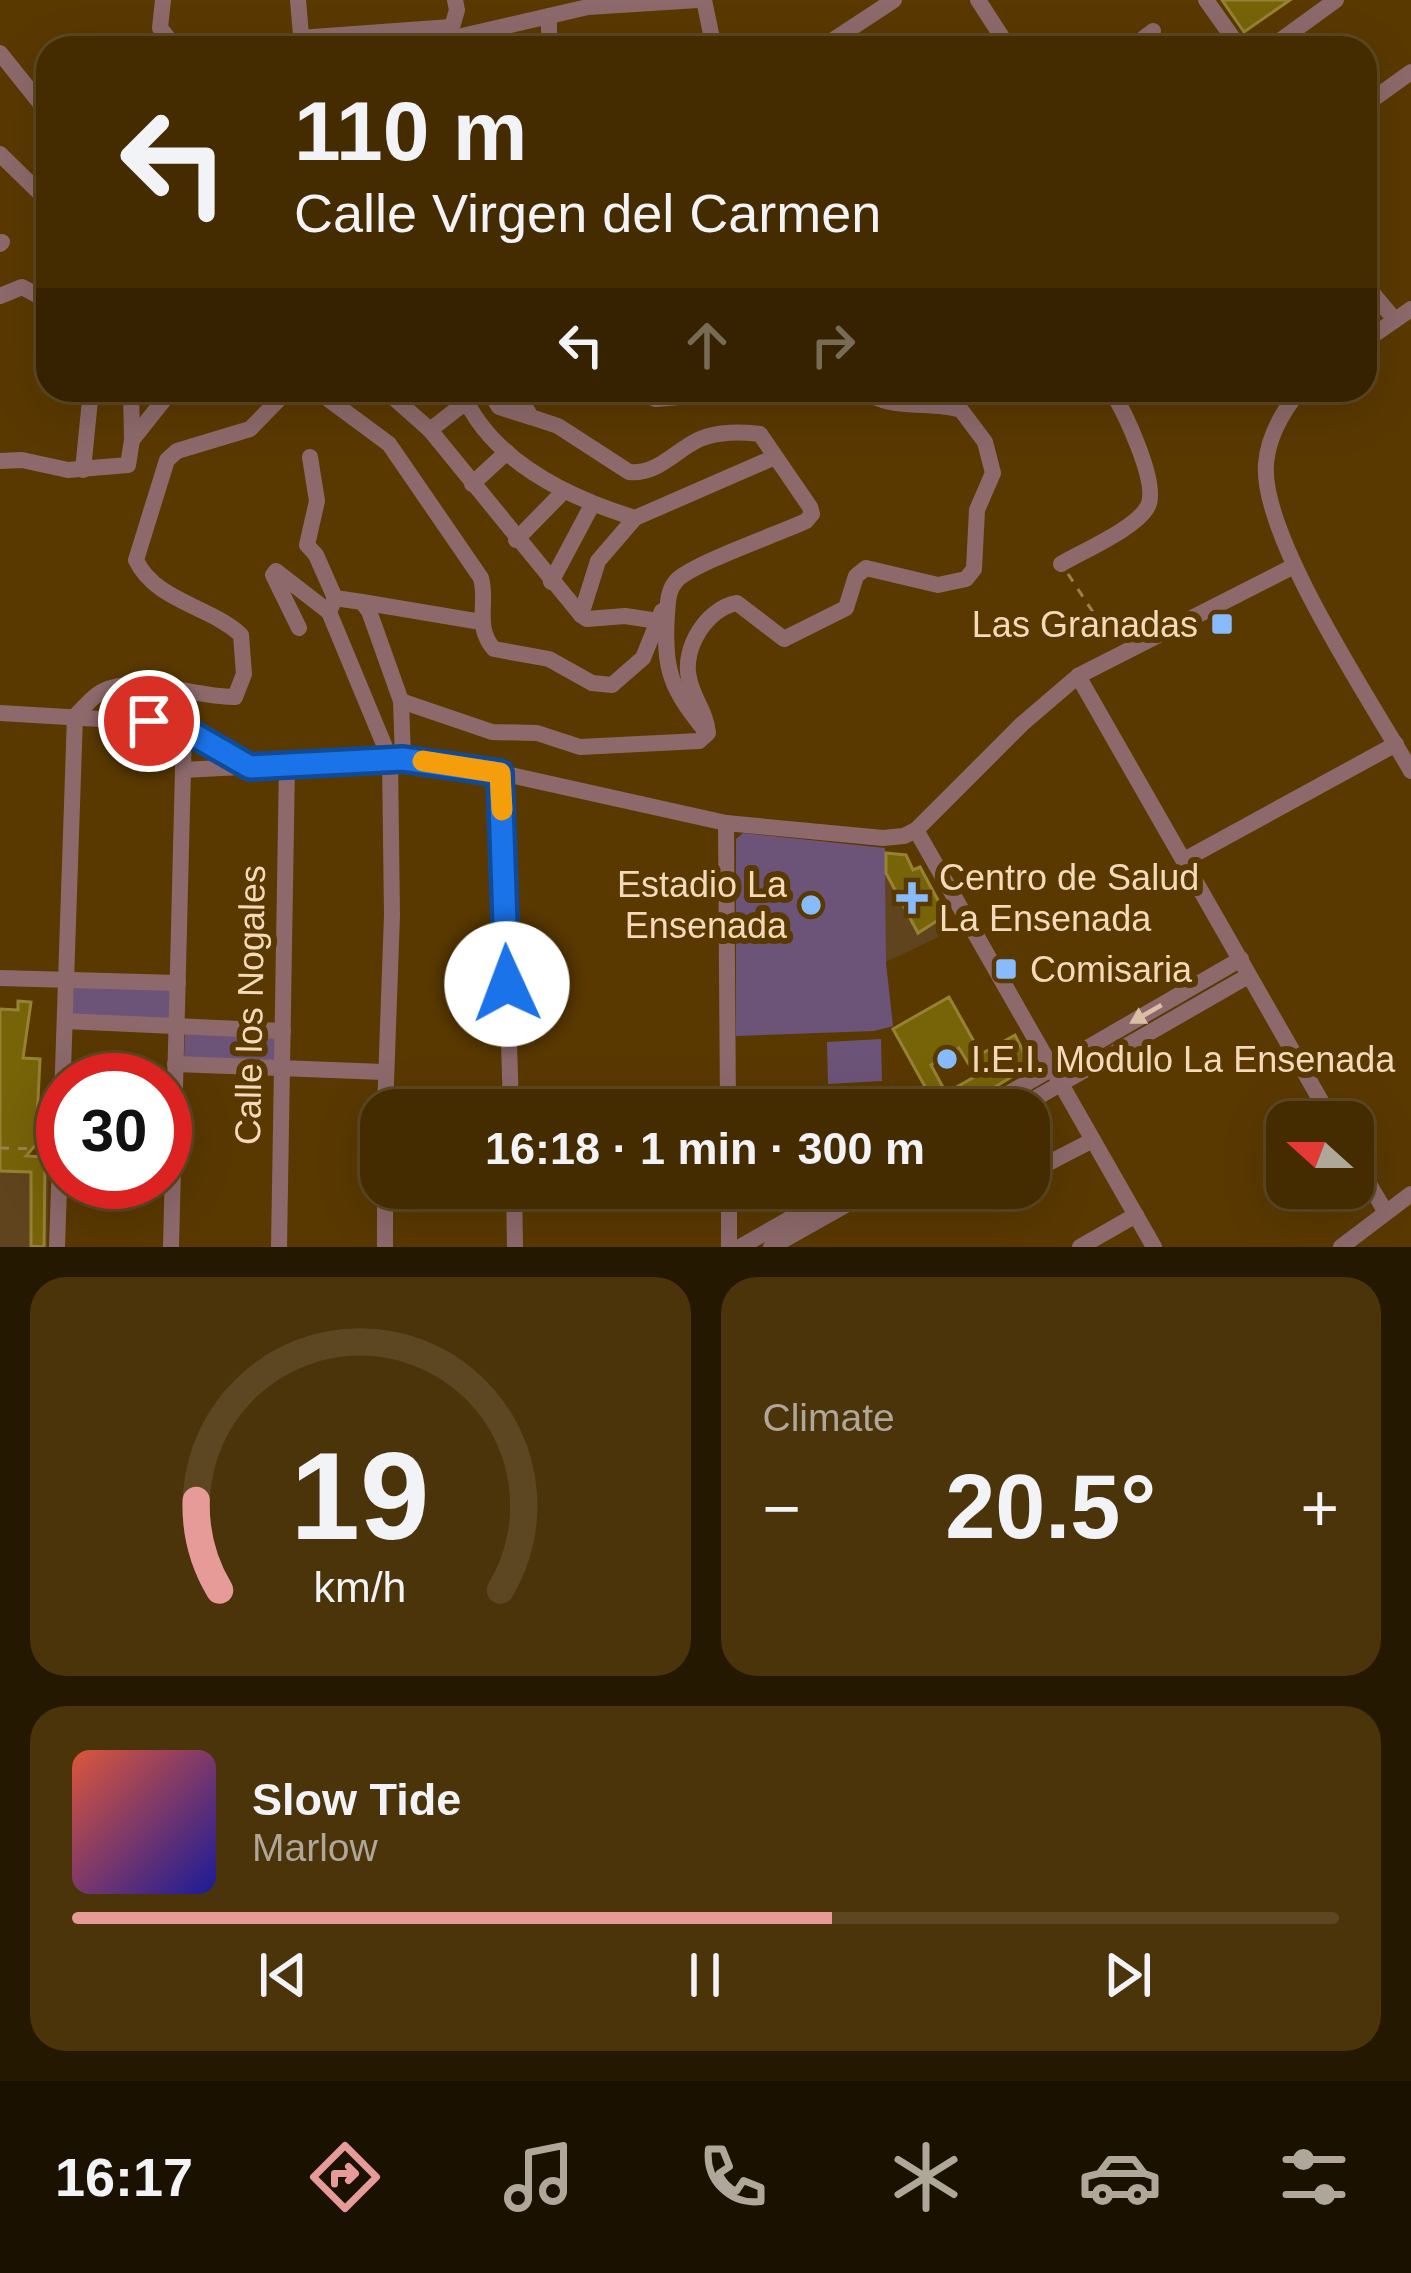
<!DOCTYPE html>
<html lang="en">
<head>
<meta charset="utf-8">
<style>
  body { margin:0; font-family:Helvetica,sans-serif; background:#4b330a; color:#f1f3f6; height:100vh; display:flex; flex-direction:column; font-size:45px; white-space:nowrap }
  * { box-sizing:border-box; margin:0 }
  p { font-size:39px; color:#afa799 }
  .icon { flex:none; width:66px; height:66px; fill:none; stroke:currentColor; stroke-width:2; stroke-linecap:round; stroke-linejoin:round }
  .map { position:relative; height:1247px; overflow:hidden }
  .drawer { display:flex; flex-direction:column; gap:30px; padding:30px; background:#251800; flex:1 }
  .drawer>* { flex:none }
  .hud { position:absolute; left:36px; top:36px; width:1341px; height:366px; border-radius:36px; box-shadow:0 12px 48px #0002,0 0 0 3px #5c4722; background:#442b00; color:#f1f3f6; overflow:hidden }
  .needle { width:78px; rotate:291deg }
  .controls { position:absolute; left:1266px; top:1101px; display:grid; gap:24px }
  .controls a { display:grid; place-items:center; width:108px; height:108px; border-radius:24px; background:#442b00; box-shadow:0 12px 48px #0002,0 0 0 3px #5c4722; font-size:60px }
  .speed { position:absolute; left:36px; top:1053px; display:flex; gap:24px; font-size:60px; font-weight:700; text-align:center }
  .speed>* { display:grid; place-content:center; width:156px; height:156px; border-radius:50%; background:#442b00; box-shadow:0 12px 48px #0002,0 0 0 3px #5c4722; line-height:1 }
  .speed .limit { border:18px solid #d22; background:#fff; color:#111 }
  .pin { position:absolute; display:grid; place-items:center; width:102px; height:102px; color:#fff; margin:-51px; border:6px solid #fff; border-radius:50%; box-shadow:0 3px 12px #0007 }
  .me { position:absolute; width:132px; margin:-66px; rotate:358deg; stroke-linejoin:round; filter:drop-shadow(0 0 9px #0008) }
  .turn { display:flex; align-items:center; gap:42px; height:252px; padding:0 60px; font-size:54px }
  .turn .icon { width:156px; height:156px; stroke-width:2.5 }
  .turn b { display:block; font-size:84px; line-height:102px }
  .lanes { display:flex; align-items:center; height:114px; padding:0 60px; background:#0003; justify-content:center; gap:60px; direction:ltr }
  .lanes .off { opacity:.35 }
  .big { font-size:90px; font-weight:700; line-height:1.1 }
  .drawer .card { flex:1; display:flex; flex-direction:column; justify-content:center; gap:18px; min-width:0; padding:0 42px; border-radius:36px; background:#4b330a }
  .drawer .dial { align-items:center; gap:0 }
  .dial svg { height:312px; overflow:visible; fill:none; stroke:#5c4722; stroke-width:7; stroke-linecap:round; text-anchor:middle }
  .dial text { fill:#f1f3f6; stroke:none }
  .song { display:flex; align-items:center; gap:36px }
  .cover { width:144px; height:144px; border-radius:18px; background:linear-gradient(135deg,hsl(10 70% 55%),hsl(240 70% 35%)) }
  .played { height:12px; border-radius:6px; background:linear-gradient(90deg,#e69b98 60%,#5c4722 60%) }
  .keys { display:flex; justify-content:space-around; direction:ltr }
  .heat { display:flex; justify-content:space-between; align-items:center; font-size:66px; direction:ltr }
  .drawer .tiles { flex:1; display:grid; gap:30px; grid-template-columns:1fr 1fr }
  .card:last-child { grid-column:span 2 }
  .trip { position:absolute; left:360px; top:1089px; width:690px; height:120px; border-radius:36px; background:#442b00; box-shadow:0 12px 48px #0002,0 0 0 3px #5c4722; font-weight:700; line-height:120px; text-align:center }
  .menu { display:flex; height:192px; justify-content:space-around; align-items:center; background:#1b1100; color:#afa799 }
  .menu .icon { width:84px; height:84px }
  .menu .active { color:#e69b98 }
  .menu b { font-size:54px; color:#f1f3f6 }
  .map>svg:first-child { display:block }
</style>
</head>
<body>
<div class="map">
<svg width="1411" height="1247" viewBox="0 0 1411 1247">
  <rect width="100%" height="100%" fill="#5a3900"/>
  <!-- built -->
  <g fill="#60441d">
    <polygon points="885,852 906,854 913,868 920,865 955,929 886,962"/>
    <polygon points="0,1153 49,1156 47,1247 0,1247"/>
  </g>
  <!-- green -->
  <g fill="#6c5478">
    <polygon points="743,833 885,848 886,963 893,1026 874,1031 736,1036 736,839"/>
    <polygon points="74,984 173,990 171,1021 72,1015"/>
    <polygon points="185,1034 277,1037 276,1063 184,1060"/>
    <polygon points="881,1039 882,1081 828,1084 827,1042"/>
  </g>
  <!-- building -->
  <g fill="#776308" stroke="#968232" stroke-width="3" fill-rule="evenodd">
    <polygon points="1222,0 1290,0 1244,32"/>
    <polygon points="886,853 906,855 913,870 920,867 946,915 918,933 886,873"/>
    <path d="M949 997 981 1054 1015 1035 1025 1055V1065L1013 1076 957 1110H938L893 1029ZM959 1048 976 1076 946 1093 931 1065Z"/>
    <polygon points="18,1001 31,1002 23,1058 40,1059 37,1119 48,1119 47,1132 26,1156 45,1157 44,1247 31,1246 31,1172 0,1171 0,1009 18,1010"/>
  </g>
  <g fill="none" stroke-linecap="round" stroke-linejoin="round">
    <!-- path -->
    <g stroke="#9d8052" stroke-width="3" stroke-dasharray="9 9" stroke-linecap="butt">
      <polyline points="1068,574 1112,641"/>
      <polyline points="0,1148 46,1149"/>
    </g>
    <!-- minor -->
    <g stroke="#8d696b" stroke-width="16">
      <polyline points="163,0 160,28 176,48"/>
      <polyline points="298,0 302,47"/>
      <polyline points="704,0 714,48"/>
      <polyline points="978,0 1009,48"/>
      <polyline points="1206,0 1240,48"/>
      <polyline points="450,34 457,10 455,0"/>
      <polyline points="299,38 451,27"/>
      <polyline points="449,39 588,7 698,0"/>
      <polyline points="549,48 549,16"/>
      <polyline points="821,48 894,0"/>
      <polyline points="1131,48 1153,31"/>
      <polyline points="1270,48 1336,0"/>
      <polyline points="0,53 48,113"/>
      <polyline points="1365,105 1411,72"/>
      <polyline points="0,154 48,201"/>
      <polyline points="0,244 2,242"/>
      <polyline points="1365,284 1395,320"/>
      <polyline points="0,296 22,287 48,301"/>
      <polyline points="1365,341 1411,309"/>
      <polyline points="131,390 132,440"/>
      <path d="M316 390 389 444 481 578C488 603 474 627 494 649L549 659 592 683 612 685 643 658 662 611"/>
      <polyline points="385,390 430,430 581,615 587,619 625,616 658,621"/>
      <path d="M461 390C490 461 567 497 635 518L775 457"/>
      <polyline points="489,390 499,407 530,417"/>
      <path d="M515 390 531 417 558 426 629 472C658 475 675 450 700 439 719 431 740 432 760 434L810 507 812 514 806 521C778 534 697 562 678 579 668 589 668 600 667 614 663 671 671 689 707 733"/>
      <polyline points="634,390 656,399 761,390"/>
      <path d="M1300 390C1283 411 1268 437 1266 464 1260 536 1373 704 1411 771"/>
      <polyline points="430,430 466,402"/>
      <polyline points="310,457 317,501 307,545 316,555 335,598 362,602 369,611 401,701 403,759"/>
      <polyline points="0,461 22,460 68,470 128,465 132,440 171,391"/>
      <polyline points="83,470 91,390"/>
      <polyline points="472,484 507,452"/>
      <polyline points="516,540 564,491"/>
      <path d="M1061 564C1083 551 1137 528 1148 506 1159 483 1124 411 1111 390"/>
      <polyline points="551,582 592,505"/>
      <polyline points="335,598 329,612 390,759 392,915 385,1110"/>
      <polyline points="362,602 481,622"/>
      <polyline points="581,615 598,561 635,518"/>
      <polyline points="299,628 273,575 276,571 329,612"/>
      <polyline points="1078,676 1333,1122"/>
      <path d="M401 701 492 732 537 733 580 747 699 741 708 733C706 711 693 699 689 678 682 648 707 608 737 603L784 639 846 608 856 576 866 568 938 585 966 579 974 569 977 510 993 473 985 442 961 410C932 400 888 412 865 390"/>
      <polyline points="0,713 167,723 184,729 249,767"/>
      <polyline points="183,770 403,759 501,773 726,823 883,838 904,836 916,830 1022,724 1078,676 1294,566"/>
      <polyline points="501,773 511,1110"/>
      <polyline points="726,823 728,1110"/>
      <polyline points="916,830 1154,1247"/>
      <polyline points="1184,860 1396,744"/>
      <polyline points="0,978 178,983"/>
      <polyline points="65,1021 283,1031"/>
      <polyline points="175,1064 383,1072"/>
      <polyline points="980,1110 1241,959"/>
      <polyline points="1015,1110 1248,976"/>
      <polyline points="1353,1157 1385,1211"/>
      <polyline points="1035,1170 1093,1140"/>
      <polyline points="514,1188 515,1247"/>
      <polyline points="729,1188 729,1247"/>
      <polyline points="514,1202 613,1201"/>
      <path d="M57 1247 75 716C84 708 92 696 103 691 141 673 195 698 235 697L244 674 241 635C210 606 155 601 136 560L167 460 177 451 250 429 288 390"/>
      <polyline points="171,1247 184,729"/>
      <polyline points="279,1247 287,764"/>
      <polyline points="385,1247 385,1188"/>
      <polyline points="740,1247 844,1188"/>
      <polyline points="771,1247 876,1188"/>
      <polyline points="1080,1247 1136,1215"/>
      <polyline points="1341,1247 1411,1194"/>
    </g>
  </g>
  <!-- one-way arrows -->
  <defs><path id="oneway-solid" d="M-6-.8H1V-3.2L6.5 0L1 3.2V.8H-6Z" transform="scale(3)"/></defs>
  <use fill="#dabea6" href="#oneway-solid" transform="translate(1146 1014) rotate(150)"/>
  <g fill="none" stroke-linecap="round" stroke-linejoin="round">
    <!-- route casing -->
    <g stroke="#114b97" stroke-width="30">
      <polyline id="route" points="149,721 184,729 250,767 403,759 500,773 507,984"/>
    </g>
    <!-- route -->
    <use href="#route" stroke="#1a73e8" stroke-width="21"/>
    <!-- slow -->
    <polyline stroke="#f59e0b" stroke-width="21" points="423,761 500,773 502,810"/>
  </g>
  <!-- markers -->
  <g fill="#87bbfb" stroke="#5a3900" stroke-width="4.5">
    <rect x="1210" y="612" width="24" height="24" rx="6"/>
    <path d="M906 880h12v12h12v12h-12v12h-12v-12h-12v-12h12z"/>
    <circle cx="811" cy="905" r="12"/>
    <rect x="994" y="957" width="24" height="24" rx="6"/>
    <circle cx="947" cy="1059" r="12"/>
  </g>
  <g text-anchor="middle" dominant-baseline="central" stroke-width="12" stroke-linejoin="round" paint-order="stroke">
    <!-- poi labels -->
    <g font-size="36" fill="#f3daba" stroke="#5a3900" text-anchor="start">
      <text x="1198" y="624" text-anchor="end">Las Granadas</text>
      <text x="939" y="877">Centro de Salud<tspan x="939" dy="41">La Ensenada</tspan></text>
      <text x="787" y="884" text-anchor="end">Estadio La<tspan x="787" dy="41">Ensenada</tspan></text>
      <text x="1030" y="969">Comisaria</text>
      <text x="971" y="1059">I.E.I. Modulo La Ensenada</text>
    </g>
    <!-- street labels -->
    <g font-size="36" fill="#f3daba" stroke="#5a3900">
      <text transform="translate(250 1005) rotate(-89)">Calle los Nogales</text>
    </g>
  </g>
</svg>
<div class="controls">
<a><svg class="needle" viewBox="-14 -14 28 28"><path d="M0-13l5 13h-10z" fill="#e53935"/><path d="M0 13l5-13h-10z" fill="#afa799"/></svg></a>
</div>
<div class="speed"><div class="limit">30</div></div>
<div class="pin" style="left:149px;top:721px;background:#d93025"><svg class="icon" aria-label="arrive" viewBox="0 0 24 24"><path d="M6 21V4h12l-3 4 3 4H6"/></svg></div>
<svg class="me" style="left:507px;top:984px" viewBox="-20 -20 40 40"><circle r="19" fill="#fff"/><path d="M0-13L10 11 0 6-10 11z" fill="#1a73e8"/></svg>
<div class="trip">16:18 · 1 min · 300 m</div>
<div class="hud">
<div class="turn"><svg class="icon" aria-label="left" viewBox="0 0 24 24"><path d="M17 20v-9H6M10 6l-5 5 5 5"/></svg><div><b>110 m</b>Calle Virgen del Carmen</div></div>
<div class="lanes"><svg class="icon" aria-label="left" viewBox="0 0 24 24"><path d="M17 20v-9H6M10 6l-5 5 5 5"/></svg><svg class="icon off" aria-label="ahead" viewBox="0 0 24 24"><path d="M12 20V5M6 11l6-6 6 6"/></svg><svg class="icon off" aria-label="right" viewBox="0 0 24 24"><path d="M7 20v-9h11M14 6l5 5-5 5"/></svg></div>
</div>
</div>
<section class="drawer">
<div class="tiles">
<div class="card dial"><svg viewBox="0 0 100 80">
<path d="M14 69A42 42 0 1 1 86 69"/>
<path d="M14 69A42 42 0 0 1 8 46" stroke="#e69b98"/>
<text x="50" y="56" font-size="32" font-weight="700">19</text>
<text x="50" y="72" font-size="11">km/h</text>
</svg></div>
<div class="card"><p>Climate</p>
<div class="heat"><a>−</a><b class="big">20.5°</b><a>+</a></div>
</div>
<div class="card">
<div class="song"><i class="cover"></i><div><b>Slow Tide</b><p>Marlow</p></div></div>
<div class="played"></div>
<div class="keys"><svg class="icon" aria-label="previous" viewBox="0 0 24 24"><path d="M18 5L8 12l10 7zM5 5v14"/></svg><svg class="icon" aria-label="pause" viewBox="0 0 24 24"><path d="M8 5v14M16 5v14"/></svg><svg class="icon" aria-label="next" viewBox="0 0 24 24"><path d="M6 5l10 7-10 7zM19 5v14"/></svg></div>
</div>
</div>
</section>
<nav class="menu">
<b>16:17</b>
<svg class="icon active" aria-label="directions" viewBox="0 0 24 24"><path d="M12 3l9 9-9 9-9-9zM9 14v-3h6M13 9l2 2-2 2"/></svg>
<svg class="icon" aria-label="music" viewBox="0 0 24 24"><path d="M9 18V5l10-2v13"/><circle cx="6" cy="18" r="3"/><circle cx="16" cy="16" r="3"/></svg>
<svg class="icon" aria-label="phone" viewBox="0 0 24 24"><path d="M5 4h4l2 5-3 2q2 4 5 5l2-3 5 2v4C11 20 4 13 5 4z"/></svg>
<svg class="icon" aria-label="climate" viewBox="0 0 24 24"><path d="M12 3v18M4 7l16 10M4 17L20 7"/></svg>
<svg class="icon" aria-label="car" viewBox="0 0 24 24"><path d="M5 17H2v-5l4-1 3-4h7l3 4 3 1v5h-3M9 17h6M6 11h13"/><circle cx="7" cy="17" r="2"/><circle cx="17" cy="17" r="2"/></svg>
<svg class="icon" aria-label="filters" viewBox="0 0 24 24"><path d="M4 7h16M4 17h16"/><circle cx="9" cy="7" r="2"/><circle cx="15" cy="17" r="2"/></svg>
</nav>
</body>
</html>
